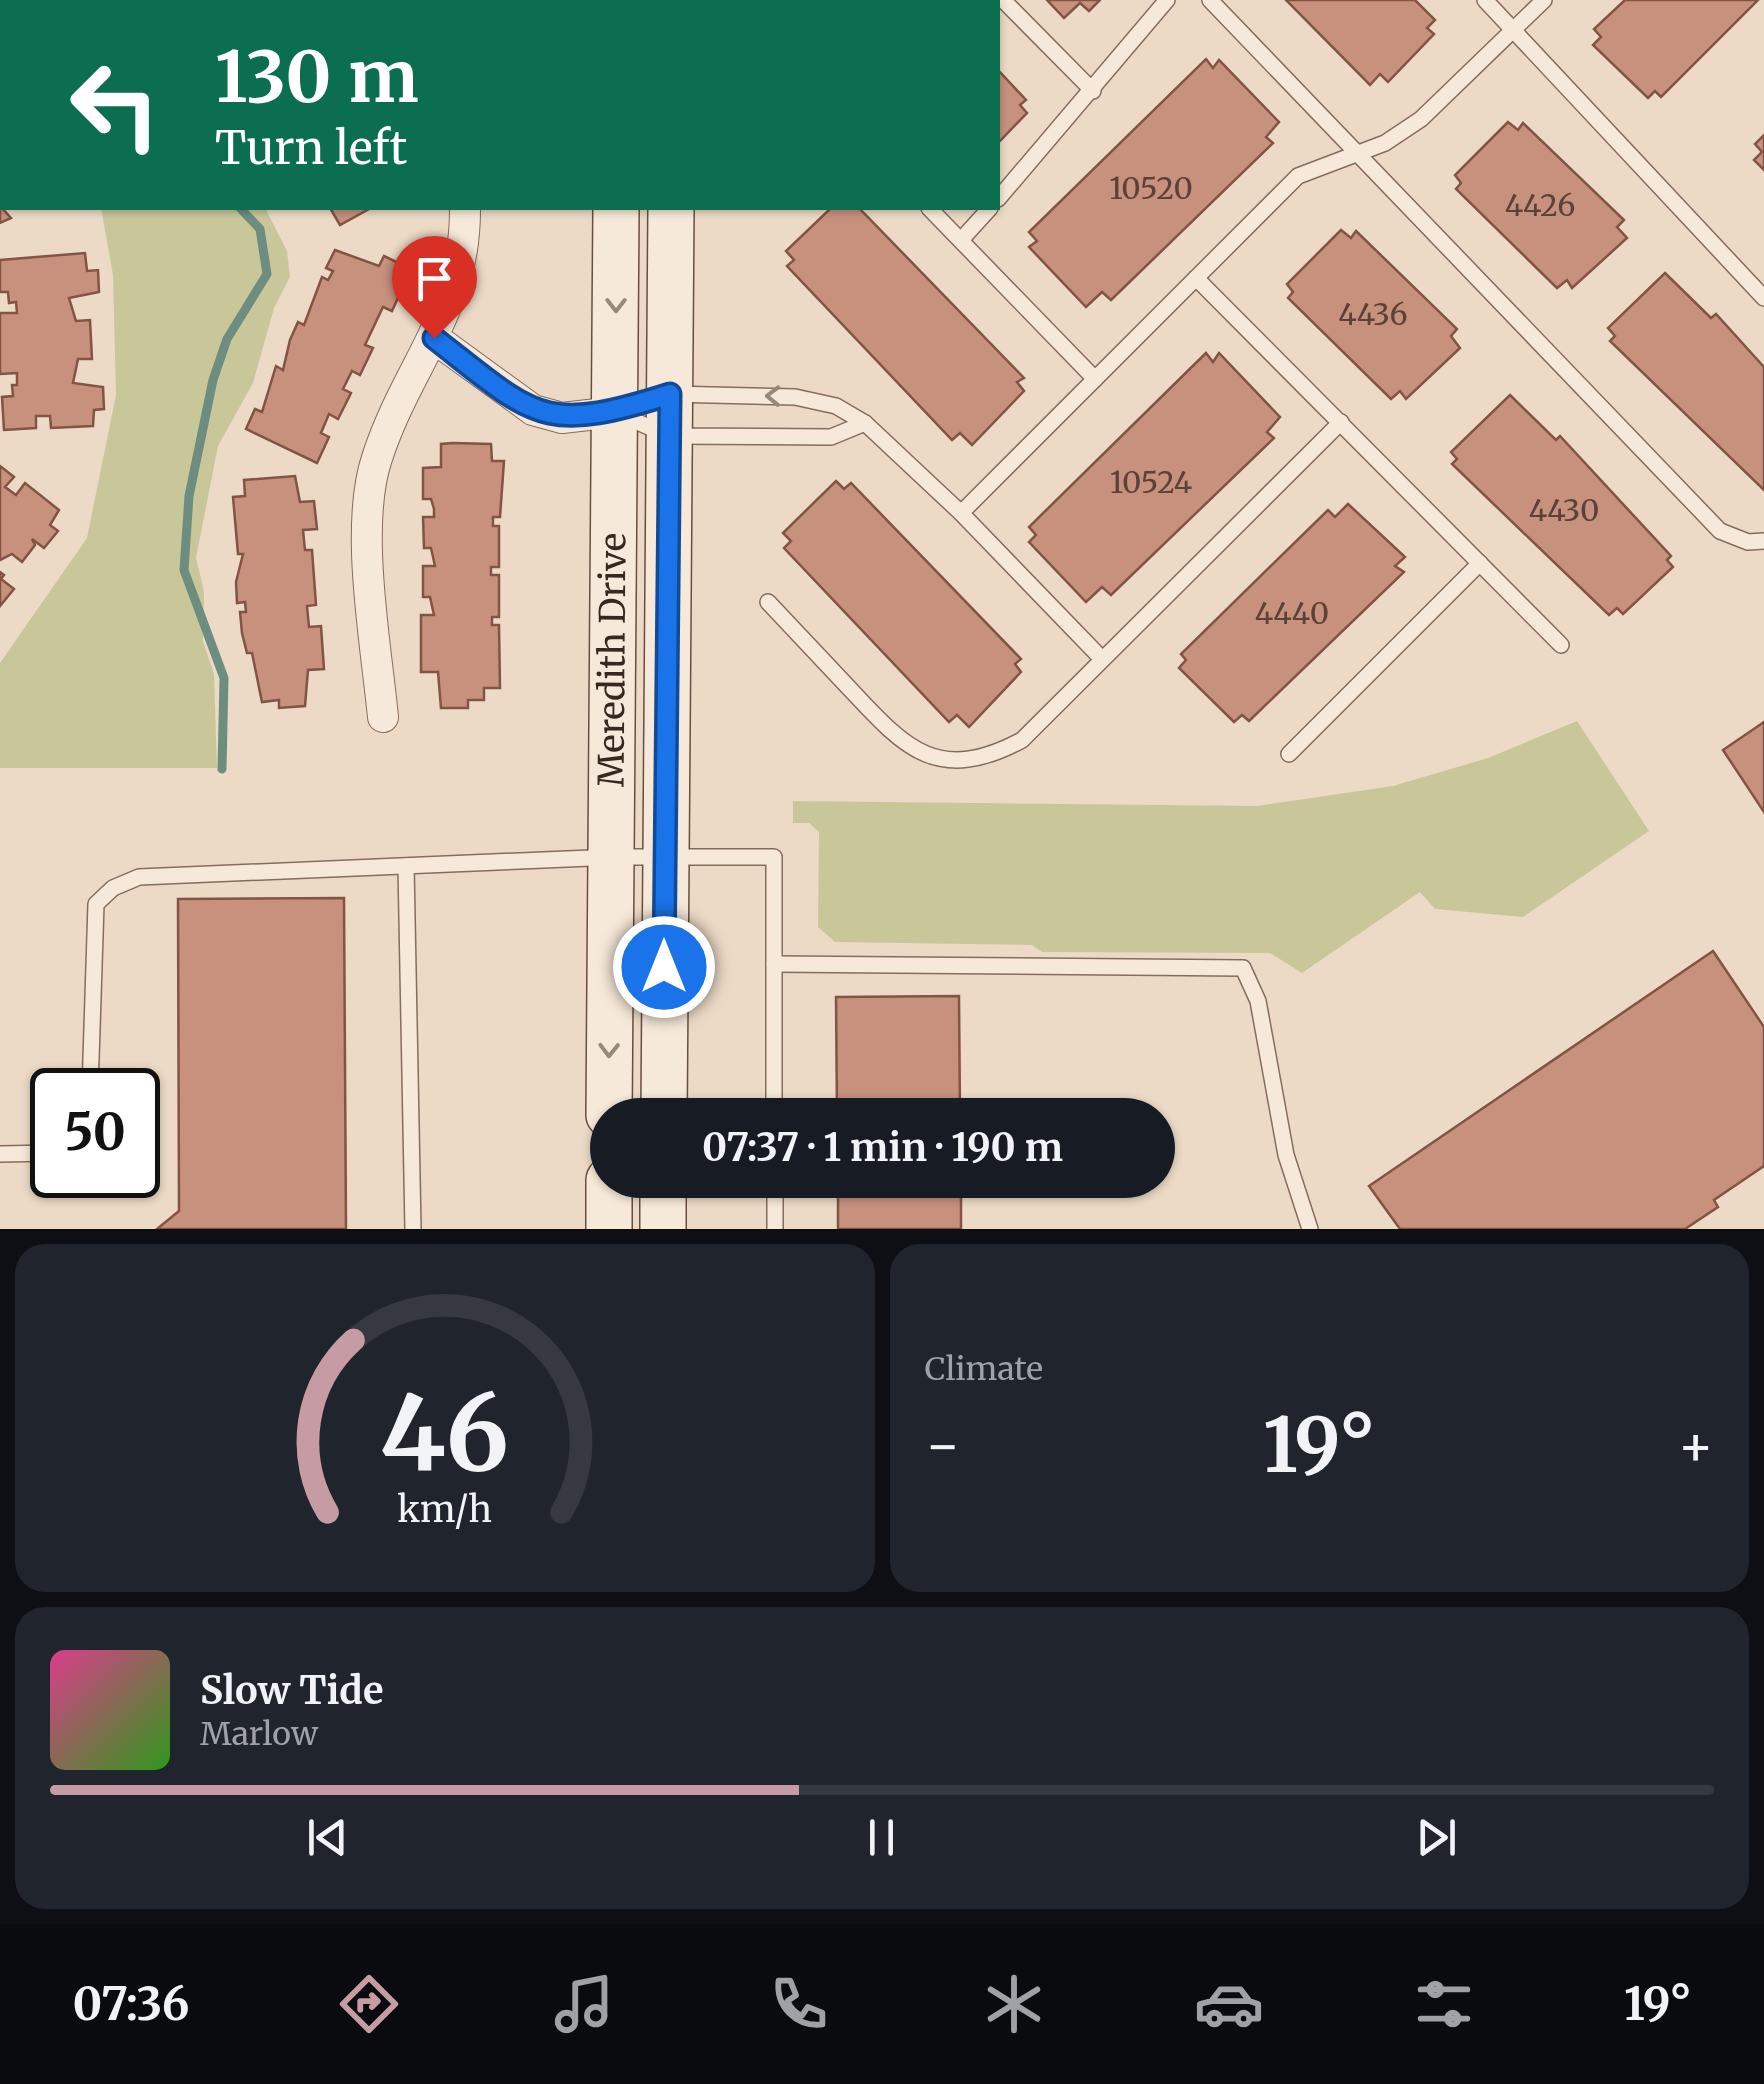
<!DOCTYPE html>
<html lang="en">
<head>
<meta charset="utf-8">
<style>
  body { margin:0; font-family:Merriweather,serif; background:#20242c; color:#f1f3f6; height:100vh; display:flex; flex-direction:column; font-size:38px; white-space:nowrap }
  * { box-sizing:border-box; margin:0 }
  p { font-size:32px; color:#9ea1a6 }
  .icon { flex:none; width:55px; height:55px; fill:none; stroke:currentColor; stroke-width:2; stroke-linecap:round; stroke-linejoin:round }
  .map { position:relative; height:1229px; overflow:hidden }
  .details { display:flex; flex-direction:column; gap:15px; padding:15px; background:#0d0f14; flex:1 }
  .details>* { flex:none }
  .guide { position:absolute; left:0px; top:0px; width:1000px; height:210px; box-shadow:0 2px 8px #0004; background:#0b6e4f; color:#fff; overflow:hidden }
  .speed { position:absolute; left:30px; top:1068px; display:flex; gap:20px; font-size:50px; font-weight:700; text-align:center }
  .speed>* { display:grid; place-content:center; width:130px; height:130px; border-radius:50%; background:#171b24; box-shadow:0 2px 8px #0004; line-height:1 }
  .speed .limit { border:5px solid #111; border-radius:15px; background:#fff; color:#111 }
  .pin { position:absolute; display:grid; place-items:center; width:85px; height:85px; color:#fff; margin:-102px -42px; border-radius:50% 50% 50% 0; rotate:-45deg; box-shadow:0 0 10px #0007 }
  .pin .icon { rotate:45deg }
  .me { position:absolute; width:110px; margin:-55px; rotate:0deg; stroke-linejoin:round; filter:drop-shadow(0 0 8px #0008) }
  .turn { display:flex; align-items:center; gap:35px; height:210px; padding:0 50px; font-size:45px }
  .turn .icon { width:130px; height:130px; stroke-width:2.5 }
  .turn b { display:block; font-size:70px; line-height:85px }
  .big { font-size:75px; font-weight:700; line-height:1.1 }
  .details .tile { flex:1; display:flex; flex-direction:column; justify-content:center; gap:15px; min-width:0; padding:0 35px; border-radius:30px; background:#20242c }
  .details .dial { align-items:center; gap:0 }
  .dial svg { height:260px; overflow:visible; fill:none; stroke:#363941; stroke-width:7; stroke-linecap:round; text-anchor:middle }
  .dial text { fill:#f1f3f6; stroke:none }
  .song { display:flex; align-items:center; gap:30px }
  .cover { width:120px; height:120px; border-radius:15px; background:linear-gradient(135deg,hsl(330 70% 55%),hsl(110 70% 35%)) }
  .played { height:10px; border-radius:5px; background:linear-gradient(90deg,#c69ba4 45%,#363941 45%) }
  .keys { display:flex; justify-content:space-around; direction:ltr }
  .heat { display:flex; justify-content:space-between; align-items:center; font-size:55px; direction:ltr }
  .details .tiles { flex:1; display:grid; gap:15px; grid-template-columns:1fr 1fr }
  .tile:last-child { grid-column:span 2 }
  .trip { position:absolute; left:590px; top:1098px; width:585px; height:100px; border-radius:50px; background:#171b24; box-shadow:0 2px 8px #0004; font-weight:700; line-height:100px; text-align:center }
  .tab-bar { display:flex; height:160px; justify-content:space-around; align-items:center; background:#090b0e; color:#9ea1a6 }
  .tab-bar .icon { width:70px; height:70px }
  .tab-bar .on { color:#c69ba4 }
  .tab-bar b { font-size:45px; color:#f1f3f6 }
  .map>svg:first-child { display:block }
</style>
</head>
<body>
<div class="map">
<svg width="1764" height="1229" viewBox="0 0 1764 1229">
  <rect width="100%" height="100%" fill="#ecdac6"/>
  <!-- green -->
  <g fill="#c9c79a">
    <polygon points="101,208 265,208 287,251 290,277 274,308 253,383 218,446 196,558 204,591 203,641 214,674 217,768 0,768 0,663 87,538 116,395 113,275"/>
    <polygon points="1577,721 1649,831 1523,917 1435,909 1420,892 1302,973 1270,953 1042,952 1032,945 835,942 818,927 819,832 809,823 793,823 793,801 1257,806 1393,786 1488,758"/>
  </g>
  <g fill="none" stroke-linecap="round" stroke-linejoin="round">
    <!-- stream -->
    <g stroke="#6e8d81" stroke-width="9">
      <polyline points="146,0 147,2"/>
      <polyline points="222,769 224,678 184,570 189,496 213,380 227,339 267,274 260,229 240,208"/>
    </g>
  </g>
  <!-- building -->
  <g fill="#c7917e" stroke="#835344" stroke-width="2.5">
    <polygon points="230,0 301,0 302,2 225,2"/>
    <polygon points="426,0 508,0 426,2"/>
    <polygon points="801,0 930,0 932,2 804,2"/>
    <polygon points="1047,0 1100,0 1089,11 1080,3 1064,18"/>
    <polygon points="1286,0 1415,0 1435,20 1427,28 1434,34 1388,82 1380,74 1370,85"/>
    <polygon points="1625,0 1758,0 1661,97 1655,91 1648,98 1593,45 1601,37 1594,29"/>
    <polygon points="1206,59 1213,68 1219,60 1279,122 1266,137 1273,143 1111,300 1102,292 1086,307 1029,247 1037,241 1029,232"/>
    <polygon points="998,70 1026,100 1020,105 1027,113 998,143"/>
    <polygon points="0,97 2,208 11,218 0,223"/>
    <polygon points="1508,122 1518,130 1523,123 1624,220 1617,227 1627,238 1572,288 1567,280 1557,288 1456,189 1461,183 1455,175"/>
    <polygon points="1764,135 1764,170 1754,160 1762,152 1755,144"/>
    <polygon points="330,208 371,208 340,225"/>
    <polygon points="831,208 859,208 1024,378 1017,382 1024,391 972,445 960,433 952,440 787,266 794,260 786,251"/>
    <polygon points="1341,230 1351,238 1356,231 1457,329 1451,336 1460,348 1406,399 1400,391 1391,399 1288,298 1293,292 1287,284"/>
    <polygon points="335,250 379,266 384,256 411,269 392,311 383,307 365,345 373,348 360,375 352,371 343,389 351,393 338,419 329,414 321,433 329,437 317,463 246,429 255,409 262,412 276,366 283,370 290,340 298,322 304,325 322,277 328,280 333,271 326,268"/>
    <polygon points="85,253 87,271 98,270 99,292 69,298 76,321 90,320 92,359 78,359 73,383 103,387 104,409 94,410 93,426 51,428 50,416 36,416 36,428 4,430 2,397 13,396 12,385 17,385 17,373 0,374 0,313 17,313 16,302 9,303 8,292 0,292 0,260"/>
    <polygon points="1665,273 1711,318 1716,314 1764,367 1764,490 1610,341 1615,336 1608,328"/>
    <polygon points="1206,353 1213,362 1219,353 1280,417 1267,432 1274,438 1111,595 1102,587 1086,602 1029,542 1036,535 1029,527"/>
    <polygon points="1510,395 1556,440 1560,436 1671,556 1667,560 1673,567 1623,614 1617,608 1609,615 1452,464 1457,459 1451,452"/>
    <polygon points="453,443 491,444 492,461 504,461 500,517 493,517 493,526 499,526 499,567 491,567 491,575 499,575 499,617 492,617 492,625 499,625 500,688 484,688 484,700 468,700 468,708 441,708 438,672 421,672 421,615 434,615 430,597 423,597 423,566 435,566 431,548 424,548 423,517 434,517 434,509 431,499 423,499 423,468 441,467 441,444"/>
    <polygon points="0,466 14,477 5,487 16,495 25,483 59,510 50,525 58,531 44,548 32,539 35,545 22,562 12,554 0,560"/>
    <polygon points="295,476 300,502 314,501 317,529 303,530 305,550 312,550 316,605 307,606 309,627 321,626 324,669 308,670 305,706 279,708 279,700 262,702 252,653 247,653 242,633 240,612 246,612 245,602 237,603 236,582 243,554 238,554 233,497 245,496 244,480"/>
    <polygon points="836,481 844,489 851,483 1021,659 1015,664 1021,672 969,727 957,715 949,722 784,548 791,541 783,533"/>
    <polygon points="1348,504 1405,557 1395,566 1404,572 1249,721 1242,715 1234,722 1179,668 1186,660 1181,654 1328,510 1335,517"/>
    <polygon points="0,572 4,575 1,579 14,589 0,606"/>
    <polygon points="1764,722 1764,812 1723,750"/>
    <polygon points="344,898 346,1229 157,1229 179,1211 178,899"/>
    <polygon points="1713,951 1764,1027 1764,1166 1714,1200 1718,1207 1685,1229 1400,1229 1369,1186"/>
    <polygon points="959,996 960,1115 837,1115 836,997"/>
    <rect x="838" y="1180" width="123" height="49"/>
  </g>
  <g fill="none" stroke-linecap="round" stroke-linejoin="round">
    <!-- service casing -->
    <g stroke="#866c5d" stroke-width="18">
      <g id="service">
        <polyline points="1003,0 1093,91"/>
        <polyline points="1210,0 1720,531 1748,542 1764,541"/>
        <polyline points="1485,0 1764,298"/>
        <polyline points="998,199 1167,0"/>
        <polyline points="929,208 1095,379"/>
        <polyline points="961,240 990,208"/>
        <polyline points="1196,278 1561,645"/>
        <polyline points="618,411 670,394 795,397 836,406 865,423 961,513 1102,659"/>
        <polyline points="621,415 670,436 831,437 865,423"/>
        <polyline points="961,513 1298,176 1385,143 1421,119 1544,0"/>
        <path d="M768 602C795 631 822 659 849 688 905 748 937 785 1022 740L1341 422"/>
        <polyline points="1289,754 1480,563"/>
        <polyline points="406,866 413,1229"/>
        <polyline points="774,964 1243,968 1258,1001 1286,1155 1310,1229"/>
        <polyline points="90,1090 96,904 113,888 139,877 614,857 774,857 774,1115"/>
        <polyline points="0,1154 52,1153"/>
        <polyline points="775,1180 775,1229"/>
      </g>
    </g>
    <!-- minor casing -->
    <g stroke="#866c5d" stroke-width="32">
      <g id="minor">
        <polyline points="371,0 373,2"/>
        <polyline points="434,338 533,410 562,418 615,412"/>
        <path d="M383 717C376 644 354 526 377 458 407 365 466 312 465 208"/>
      </g>
    </g>
    <!-- secondary casing -->
    <g stroke="#684e40" stroke-width="48">
      <g id="secondary">
        <polyline points="618,2 618,0"/>
        <polyline points="672,2 672,0"/>
        <path id="s1" d="M609 1115 616 208"/>
        <polyline points="664,1115 671,208"/>
        <polyline points="609,1229 609,1180"/>
        <polyline points="663,1229 663,1180"/>
      </g>
    </g>
    <!-- service -->
    <use href="#service" stroke="#f7e9d9" stroke-width="15"/>
    <!-- minor -->
    <use href="#minor" stroke="#f7e9d9" stroke-width="30"/>
    <!-- secondary -->
    <use href="#secondary" stroke="#f7e9d9" stroke-width="45"/>
  </g>
  <!-- one-way arrows -->
  <defs><path id="oneway-chevron" d="M-2-3.5L2.5 0L-2 3.5" fill="none" stroke-width="1.6" stroke-linecap="round" stroke-linejoin="round" transform="scale(2.5)"/></defs>
  <g stroke="#97887c">
    <use href="#oneway-chevron" transform="translate(616 305) rotate(90)"/>
    <use href="#oneway-chevron" transform="translate(773 396) rotate(-179)"/>
    <use href="#oneway-chevron" transform="translate(609 1050) rotate(91)"/>
  </g>
  <g fill="none" stroke-linecap="round" stroke-linejoin="round">
    <!-- route casing -->
    <g stroke="#114b97" stroke-width="25">
      <path id="route" d="M434 338C535 417 542 435 670 394L664 967"/>
    </g>
    <!-- route -->
    <use href="#route" stroke="#1a73e8" stroke-width="18"/>
  </g>
  <g text-anchor="middle" dominant-baseline="central" stroke-width="8" stroke-linejoin="round" paint-order="stroke">
    <!-- number labels -->
    <g font-size="30" fill="#5b4238">
      <text x="1151" y="188">10520</text>
      <text x="1540" y="205">4426</text>
      <text x="1373" y="314">4436</text>
      <text x="1151" y="482">10524</text>
      <text x="1564" y="510">4430</text>
      <text x="1292" y="613">4440</text>
    </g>
    <!-- street labels -->
    <g font-size="35" fill="#372720" stroke="#f3e6d5">
      <text stroke="none"><textPath href="#s1" startOffset="455">Meredith Drive</textPath></text>
    </g>
  </g>
</svg>
<div class="speed"><div class="limit">50</div></div>
<div class="pin" style="left:434px;top:338px;background:#d93025"><svg class="icon" aria-label="arrive" viewBox="0 0 24 24"><path d="M6 21V4h12l-3 4 3 4H6"/></svg></div>
<svg class="me" style="left:664px;top:967px" viewBox="-20 -20 40 40"><circle r="17" fill="#1a73e8" stroke="#fff" stroke-width="3"/><path d="M0-11L8 9 0 5-8 9z" fill="#fff"/></svg>
<div class="trip">07:37 · 1 min · 190 m</div>
<div class="guide">
<div class="turn"><svg class="icon" aria-label="left" viewBox="0 0 24 24"><path d="M17 20v-9H6M10 6l-5 5 5 5"/></svg><div><b>130 m</b>Turn left</div></div>
</div>
</div>
<section class="details">
<div class="tiles">
<div class="tile dial"><svg viewBox="0 0 100 80">
<path d="M14 69A42 42 0 1 1 86 69"/>
<path d="M14 69A42 42 0 0 1 22 16" stroke="#c69ba4"/>
<text x="50" y="56" font-size="32" font-weight="700">46</text>
<text x="50" y="72" font-size="11">km/h</text>
</svg></div>
<div class="tile"><p>Climate</p>
<div class="heat"><a>−</a><b class="big">19°</b><a>+</a></div>
</div>
<div class="tile">
<div class="song"><i class="cover"></i><div><b>Slow Tide</b><p>Marlow</p></div></div>
<div class="played"></div>
<div class="keys"><svg class="icon" aria-label="previous" viewBox="0 0 24 24"><path d="M18 5L8 12l10 7zM5 5v14"/></svg><svg class="icon" aria-label="pause" viewBox="0 0 24 24"><path d="M8 5v14M16 5v14"/></svg><svg class="icon" aria-label="next" viewBox="0 0 24 24"><path d="M6 5l10 7-10 7zM19 5v14"/></svg></div>
</div>
</div>
</section>
<nav class="tab-bar">
<b>07:36</b>
<svg class="icon on" aria-label="directions" viewBox="0 0 24 24"><path d="M12 3l9 9-9 9-9-9zM9 14v-3h6M13 9l2 2-2 2"/></svg>
<svg class="icon" aria-label="music" viewBox="0 0 24 24"><path d="M9 18V5l10-2v13"/><circle cx="6" cy="18" r="3"/><circle cx="16" cy="16" r="3"/></svg>
<svg class="icon" aria-label="phone" viewBox="0 0 24 24"><path d="M5 4h4l2 5-3 2q2 4 5 5l2-3 5 2v4C11 20 4 13 5 4z"/></svg>
<svg class="icon" aria-label="climate" viewBox="0 0 24 24"><path d="M12 3v18M4 7l16 10M4 17L20 7"/></svg>
<svg class="icon" aria-label="car" viewBox="0 0 24 24"><path d="M5 17H2v-5l4-1 3-4h7l3 4 3 1v5h-3M9 17h6M6 11h13"/><circle cx="7" cy="17" r="2"/><circle cx="17" cy="17" r="2"/></svg>
<svg class="icon" aria-label="filters" viewBox="0 0 24 24"><path d="M4 7h16M4 17h16"/><circle cx="9" cy="7" r="2"/><circle cx="15" cy="17" r="2"/></svg>
<b>19°</b>
</nav>
</body>
</html>
